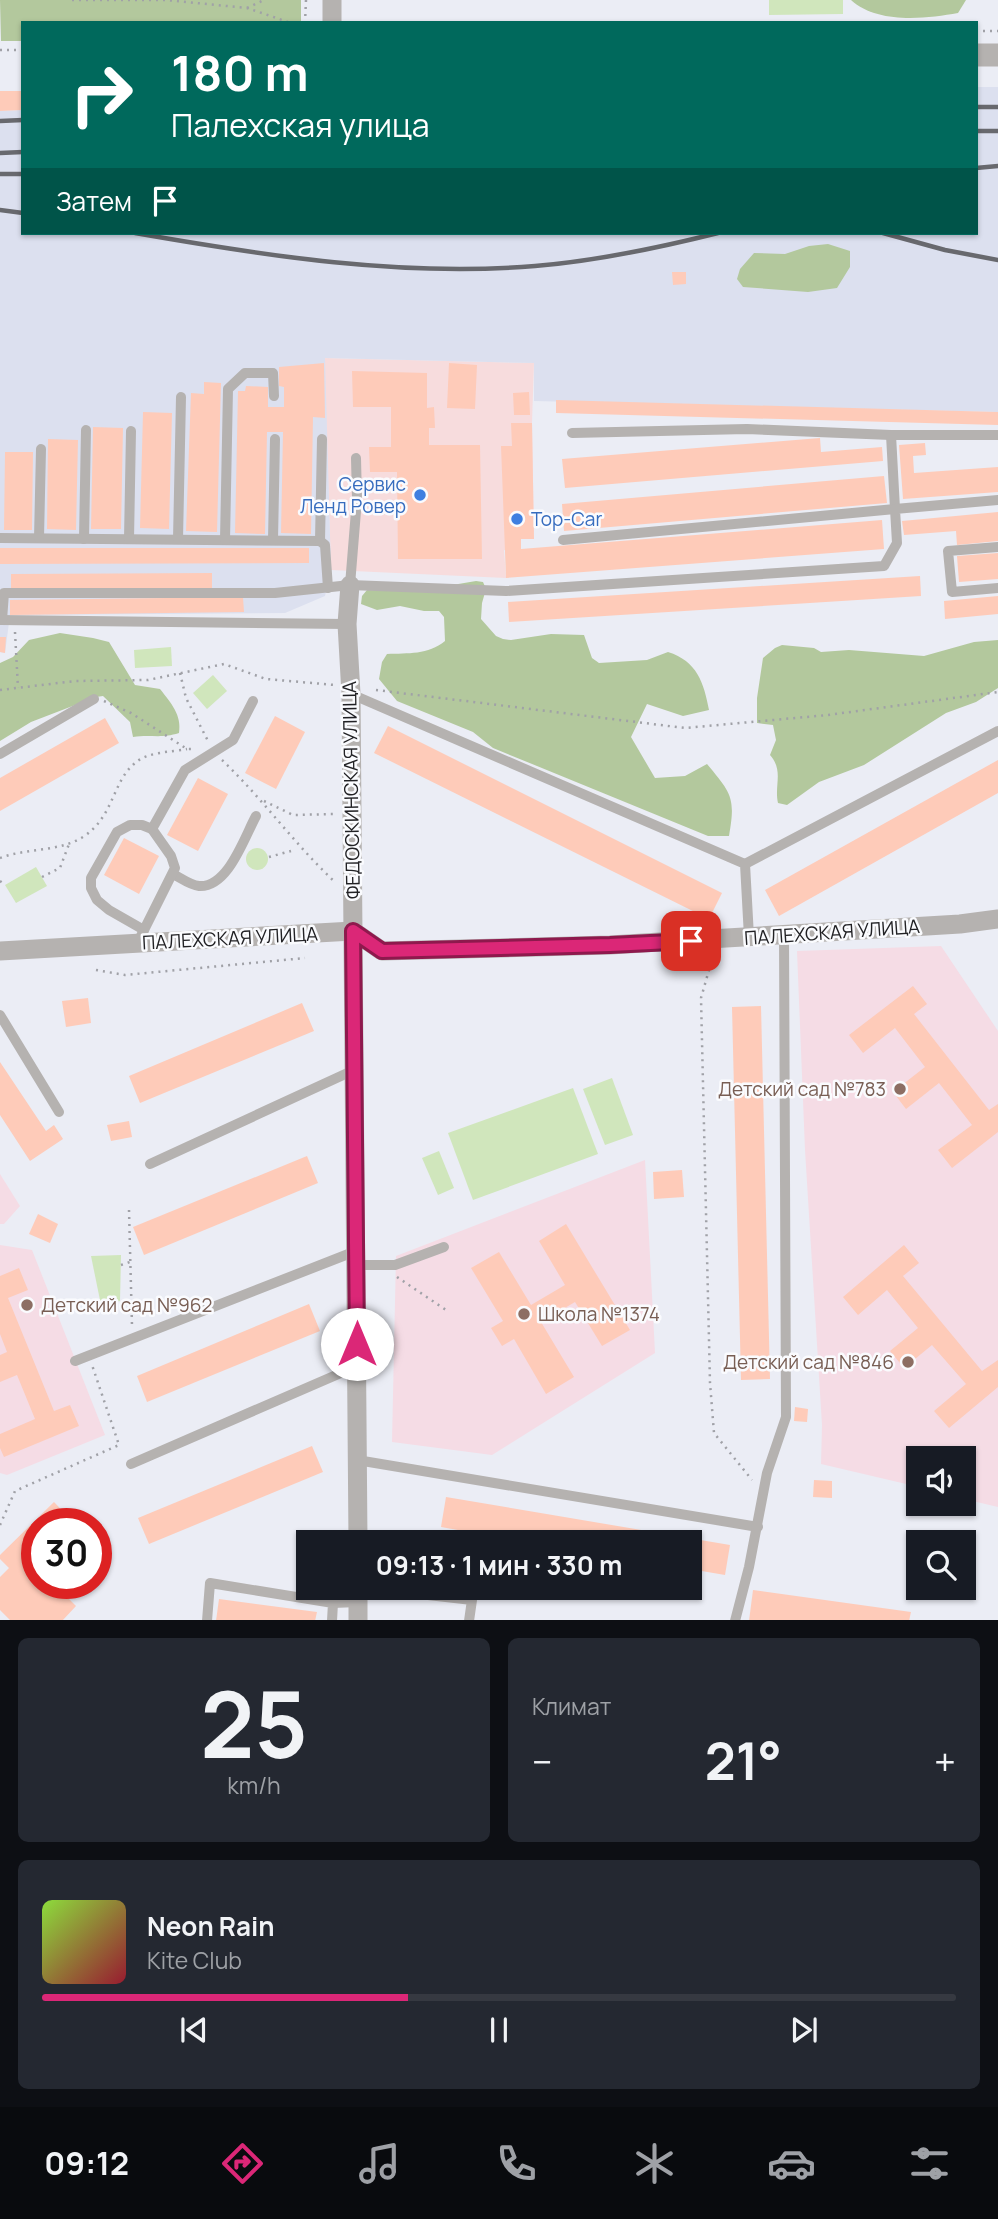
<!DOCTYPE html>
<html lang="ru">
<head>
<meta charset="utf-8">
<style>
  body { margin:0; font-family:Manrope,sans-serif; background:#242831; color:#f1f3f6; height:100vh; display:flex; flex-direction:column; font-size:26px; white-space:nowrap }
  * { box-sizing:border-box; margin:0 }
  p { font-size:23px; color:#9ea1a6 }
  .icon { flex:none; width:38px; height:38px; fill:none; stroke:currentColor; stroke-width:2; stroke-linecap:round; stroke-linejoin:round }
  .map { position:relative; height:1620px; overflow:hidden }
  .sheet { display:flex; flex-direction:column; gap:18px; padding:18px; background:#0d0f14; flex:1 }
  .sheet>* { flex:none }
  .guide { position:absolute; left:21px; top:21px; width:957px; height:214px; border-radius:0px; box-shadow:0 2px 5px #0004; background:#00695c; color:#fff; overflow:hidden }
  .fabs { position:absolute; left:906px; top:1446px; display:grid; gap:14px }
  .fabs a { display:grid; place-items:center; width:70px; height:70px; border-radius:0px; background:#171b24; box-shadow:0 2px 5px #0004; font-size:35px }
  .speed { position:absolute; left:21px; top:1508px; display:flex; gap:14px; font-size:35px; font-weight:700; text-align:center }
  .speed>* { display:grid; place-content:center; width:91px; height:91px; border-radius:50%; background:#171b24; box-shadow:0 2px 5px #0004; line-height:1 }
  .speed .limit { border:10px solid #d22; background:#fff; color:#111 }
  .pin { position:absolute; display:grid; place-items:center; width:60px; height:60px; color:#fff; margin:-30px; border-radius:14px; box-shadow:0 4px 10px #0006 }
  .me { position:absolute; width:77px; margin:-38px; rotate:0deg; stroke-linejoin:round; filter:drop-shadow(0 0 5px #0008) }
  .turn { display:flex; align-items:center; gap:24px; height:147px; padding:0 35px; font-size:32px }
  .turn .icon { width:91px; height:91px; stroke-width:2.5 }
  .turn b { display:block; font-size:49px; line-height:60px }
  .then { display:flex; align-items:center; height:66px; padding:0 35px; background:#0003; gap:14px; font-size:26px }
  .big { font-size:52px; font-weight:700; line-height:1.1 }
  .sheet .card { flex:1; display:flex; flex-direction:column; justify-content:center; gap:10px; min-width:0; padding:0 24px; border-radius:10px; background:#242831 }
  .sheet .dial { align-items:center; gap:0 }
  .dial b { font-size:91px; line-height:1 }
  .song { display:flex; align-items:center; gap:21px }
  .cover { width:84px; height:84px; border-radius:10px; background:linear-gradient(135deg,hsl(90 70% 55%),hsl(350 70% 35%)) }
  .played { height:7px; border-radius:4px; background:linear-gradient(90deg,#db2777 40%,#363941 40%) }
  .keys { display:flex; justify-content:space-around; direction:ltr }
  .heat { display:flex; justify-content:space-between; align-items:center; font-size:38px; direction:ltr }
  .sheet .tiles { flex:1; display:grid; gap:18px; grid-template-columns:1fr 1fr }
  .card:last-child { grid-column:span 2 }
  .trip { position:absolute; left:296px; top:1530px; width:406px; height:70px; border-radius:0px; background:#171b24; box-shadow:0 2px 5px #0004; font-weight:700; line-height:70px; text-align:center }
  .menu { display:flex; height:112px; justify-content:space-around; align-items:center; background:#090b0e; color:#9ea1a6 }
  .menu .icon { width:49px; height:49px }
  .menu .active { color:#db2777 }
  .menu b { font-size:32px; color:#f1f3f6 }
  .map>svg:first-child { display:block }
</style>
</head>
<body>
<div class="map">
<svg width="998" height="1621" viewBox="0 0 998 1621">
  <rect width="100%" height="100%" fill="#ebedf5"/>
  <!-- commercial -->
  <polygon fill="#f7dcdd" points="324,358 534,363 532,423 534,539 521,539 521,549 504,550 506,578 331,570"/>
  <!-- built -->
  <polygon fill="#dce0ef" points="977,87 998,87 998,412 534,401 534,363 325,358 331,570 325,596 285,613 10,615 5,653 0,652 0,111 23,110 23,233 976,233"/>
  <!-- education -->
  <g fill="#f5dce5">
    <polygon points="941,946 998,1031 998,1507 964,1499 964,1458 919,1458 919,1487 821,1464 822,1425 805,1150 797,951"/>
    <polygon points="645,1160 655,1353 492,1455 392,1442 396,1256"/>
    <polygon points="0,1174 20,1206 4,1224 0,1224"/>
    <polygon points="0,1245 32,1250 105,1435 7,1475 0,1473"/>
  </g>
  <!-- green -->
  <g fill="#d0e6bc">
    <polygon points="769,0 843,0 843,14 769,15"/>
    <polygon points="171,647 172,666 135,668 134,650"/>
    <polygon points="213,675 227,691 207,709 193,693"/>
    <circle cx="257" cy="859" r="11"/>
    <polygon points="36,867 47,886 16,903 5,885"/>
    <polygon points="612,1078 633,1135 605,1145 583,1089"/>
    <polygon points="573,1088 598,1154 473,1200 448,1133"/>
    <polygon points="439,1151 454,1188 438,1195 422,1158"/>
    <polygon points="121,1255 120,1301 101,1305 91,1256"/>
  </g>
  <!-- forest -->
  <g fill="#b3c89d">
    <polygon points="0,0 301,0 301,23 23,23 23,41 1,41"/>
    <path d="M851 0H966L958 13C925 19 877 24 851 0Z"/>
    <polygon points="828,244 850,251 850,267 837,288 808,292 743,287 737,279 740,269 754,253 785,254 809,246"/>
    <path d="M476 581 483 582 486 589 482 603 481 619 496 636 503 639 511 640 551 634 584 635 592 658 599 663 647 660 668 652C697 661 704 683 709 710L683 716 647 704 631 737 655 778 685 776 707 764C731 793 736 797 729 836H708L493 748 473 732 397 701 379 679 382 662 387 654C408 653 428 655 445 641L444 617 439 611H424L400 606 377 610 361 604 362 596 367 590 417 591Z"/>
    <path d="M60 633 93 638 109 642 135 685 160 689C171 703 182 715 179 733 160 739 151 734 133 737L130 722 103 696 96 697 31 722 0 741V663L13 657 29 640Z"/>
    <path d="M998 640V688L976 702 946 713 864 765 819 782 787 805 778 803C774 785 784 771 770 755L776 740 773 725 757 723V698L763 658 775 648 782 645 814 648 821 652 849 650 924 656 974 642Z"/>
  </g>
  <!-- building -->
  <g fill="#fecbb9">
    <polygon points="0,91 23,91 23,110 0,111"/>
    <polygon points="672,272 686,272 686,284 673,285"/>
    <polygon points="324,363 325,418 313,417 311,534 281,533 283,432 267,432 265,534 235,533 238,391 245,391 246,386 268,387 268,407 284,407 284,387 279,386 279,367"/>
    <polygon points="449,363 477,365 475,409 447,408"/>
    <polygon points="352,371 427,373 427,408 434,407 435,428 429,428 429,445 480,445 482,559 398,559 397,472 370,472 369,447 391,447 391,407 353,407"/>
    <polygon points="204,382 221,383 217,532 186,531 191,393 204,394"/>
    <polygon points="529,392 530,415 514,415 513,393"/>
    <polygon points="556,400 998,412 998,425 556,413"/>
    <polygon points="143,412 172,413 169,529 140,528"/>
    <polygon points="511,423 532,423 534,539 521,539 521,549 882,520 884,549 506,578 501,446 512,446"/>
    <polygon points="93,427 123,428 121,529 91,529"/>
    <polygon points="820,438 821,452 882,447 883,461 565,488 562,459"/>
    <polygon points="48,439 78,440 76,530 47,529"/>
    <polygon points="925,443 926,455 913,456 914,473 998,467 998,492 903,499 899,445"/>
    <polygon points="5,452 33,452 32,530 4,530"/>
    <polygon points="884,476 887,503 564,531 562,504"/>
    <polygon points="998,512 998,541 957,545 956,531 904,535 902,521"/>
    <polygon points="0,548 309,548 309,563 0,564"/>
    <polygon points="998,553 998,579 959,582 957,556"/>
    <polygon points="212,573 212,588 11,589 11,574"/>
    <polygon points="920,576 921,596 509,622 508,602"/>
    <polygon points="998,596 998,614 945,619 944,601"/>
    <polygon points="243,597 244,612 10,615 10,600"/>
    <polygon points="0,637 6,637 5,653 0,652"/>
    <polygon points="275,716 305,732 276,789 245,773"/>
    <polygon points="105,718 119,743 0,811 0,778"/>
    <polygon points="388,726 722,893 709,919 374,753"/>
    <polygon points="998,760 998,793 779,916 765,890"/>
    <polygon points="198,778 228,794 198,851 167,835"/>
    <polygon points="124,838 159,856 139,894 104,875"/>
    <polygon points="913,986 927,1004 914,1014 989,1110 998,1104 998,1132 952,1168 938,1150 972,1125 939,1083 906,1109 893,1092 925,1067 895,1028 863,1053 849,1035"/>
    <polygon points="88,998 91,1023 66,1027 62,1001"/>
    <polygon points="302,1003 314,1031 140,1103 129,1076"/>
    <polygon points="761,1006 770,1379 741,1380 732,1007"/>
    <polygon points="0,1062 46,1131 54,1125 63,1139 30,1161 0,1115"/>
    <polygon points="129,1121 132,1137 111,1141 107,1125"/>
    <polygon points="307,1156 318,1183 144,1255 133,1227"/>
    <polygon points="682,1170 684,1197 654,1199 653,1172"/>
    <polygon points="38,1214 58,1224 50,1243 29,1234"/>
    <polygon points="566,1224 630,1330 602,1346 575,1302 541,1322 574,1377 546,1394 514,1339 502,1346 491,1328 503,1321 471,1268 499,1252 531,1305 565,1285 539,1241"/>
    <polygon points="904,1245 919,1263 903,1276 982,1371 998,1360 998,1387 949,1428 934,1411 966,1384 932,1345 904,1368 890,1351 918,1328 887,1290 858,1315 843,1297"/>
    <polygon points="19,1268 28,1290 8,1298 54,1411 70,1405 79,1426 4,1457 0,1448 0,1434 35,1419 17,1375 0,1382 0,1355 7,1352 0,1334 0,1276"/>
    <polygon points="309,1304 320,1331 147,1402 137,1376"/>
    <polygon points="795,1407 808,1409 807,1422 794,1421"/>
    <polygon points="312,1446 323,1472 149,1544 138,1518"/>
    <polygon points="814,1480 832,1481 832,1498 813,1497"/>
    <polygon points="446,1497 730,1545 725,1575 690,1569 690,1542 526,1542 441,1527"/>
    <polygon points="54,1502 75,1524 37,1524 37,1584 54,1584 76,1606 62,1621 11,1621 0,1610 0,1577 9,1568 0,1559 0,1555"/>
    <polygon points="753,1590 911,1612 909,1621 749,1621"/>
    <polygon points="219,1599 317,1612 315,1621 216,1621"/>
  </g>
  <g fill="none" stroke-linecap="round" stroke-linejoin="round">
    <!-- path -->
    <g stroke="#a0a1a7" stroke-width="2.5" stroke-dasharray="2 5" stroke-linecap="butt">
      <polyline points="72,0 166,0 247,8 291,23"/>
      <polyline points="247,8 264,0"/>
      <polyline points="305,23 306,0"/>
      <polyline points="976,31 998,31"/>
      <polyline points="0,50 23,50"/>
      <polyline points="15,632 18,688"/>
      <polyline points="180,673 186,698 208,741"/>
      <polyline points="0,690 75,681 148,680 224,664 266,679 335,685"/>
      <polyline points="376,690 685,728 828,715 998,692"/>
      <polyline points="104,701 131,713 187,749 193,749"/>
      <path d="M222 760C263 799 295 845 336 883"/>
      <polyline points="264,801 293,815 335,814"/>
      <polyline points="269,857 291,851"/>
      <path d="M0 858C26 848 59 852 83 837 114 817 112 782 135 763 147 752 171 752 187 749"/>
      <polyline points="42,877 60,868 69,844"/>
      <polyline points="0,881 5,885"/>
      <polyline points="713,956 701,998 710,1383 714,1433 752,1480"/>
      <polyline points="96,970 125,975 305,958"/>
      <polyline points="129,1210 132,1326"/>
      <polyline points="121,1265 130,1262"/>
      <polyline points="397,1277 446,1310"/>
      <polyline points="0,1525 15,1491 119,1445 92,1365"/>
    </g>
    <!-- service -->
    <g stroke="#b5b2b0" stroke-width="10">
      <polyline points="572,433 747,429 891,435"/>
      <polyline points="0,538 320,541 325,545 328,588"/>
      <polyline points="39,538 41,449"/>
      <polyline points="84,539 86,430"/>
      <polyline points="129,539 131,431"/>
      <polyline points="178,539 181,397"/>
      <polyline points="225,540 228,389 245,373 273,373 274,396"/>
      <polyline points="273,540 275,439"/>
      <polyline points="563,540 895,509 891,435 998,435"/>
      <polyline points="320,541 322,439"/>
      <polyline points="998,547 948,551 952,592 998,588"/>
      <polyline points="350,585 357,499 356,458"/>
      <polyline points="0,620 347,624"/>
      <polyline points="2,620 4,593 275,593 350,585 506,591 884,566 897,543 895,509 998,500"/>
      <polyline points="351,694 745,864 749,937"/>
      <polyline points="0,754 94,699"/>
      <polyline points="745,864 998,731"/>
      <path d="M173 874C181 878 190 885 199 886 228 888 244 838 256 816"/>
      <polyline points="144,930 109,910 97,900 91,888 91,878 117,832 130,825 142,825 152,829"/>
      <polyline points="138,942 175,868 171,856 152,829 185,770 233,740 253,701"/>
      <polyline points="0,1015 59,1112"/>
      <polyline points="150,1164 354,1070"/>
      <polyline points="356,1265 395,1265 444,1247"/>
      <polyline points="75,1361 356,1251"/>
      <polyline points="357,1460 758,1527"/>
      <polyline points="131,1464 357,1366"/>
      <polyline points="358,1587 472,1600 469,1621"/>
      <polyline points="333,1603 358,1602"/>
      <polyline points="207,1621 210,1583 333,1603 332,1621"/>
      <polyline points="735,1621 749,1567 767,1473 786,1417 784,935"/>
    </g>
    <!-- minor -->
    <g stroke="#b5b2b0" stroke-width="19">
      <polyline points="332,0 332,23"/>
      <polyline points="350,585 347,624 351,694 358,1542"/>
      <polyline points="0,951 353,931 382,951 610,945 960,924 998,919"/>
      <polyline points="358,1587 358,1621"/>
    </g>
    <!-- tertiary -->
    <polyline stroke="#b5b2b0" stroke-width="23" points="976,55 998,55"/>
    <!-- rail -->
    <g stroke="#68696e" stroke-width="4.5">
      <polyline points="976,107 998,107"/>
      <polyline points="0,121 23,120"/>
      <polyline points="976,131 998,131"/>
      <polyline points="0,153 23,152"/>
      <polyline points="976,168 998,166"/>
      <polyline points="0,174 23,174"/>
      <polyline points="0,210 23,213"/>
      <path d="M135 233C267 256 401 277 535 266 597 261 658 248 718 233"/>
      <polyline points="883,233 945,250 998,260"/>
    </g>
  </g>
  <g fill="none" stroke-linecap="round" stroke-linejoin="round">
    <!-- route casing -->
    <g stroke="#8e194d" stroke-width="18">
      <polyline id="route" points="357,1344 353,931 382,951 610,945 691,941"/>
    </g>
    <!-- route -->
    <use href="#route" stroke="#db2777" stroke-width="12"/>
  </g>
  <!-- markers -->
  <g fill="#3f7fe0" stroke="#fafbfe" stroke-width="2.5">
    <circle cx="420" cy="495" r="7"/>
    <circle cx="517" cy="519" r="7"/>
  </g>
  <g fill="#8d6e63" stroke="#fafbfe" stroke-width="2.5">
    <circle cx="900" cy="1089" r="7"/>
    <circle cx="27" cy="1305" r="7"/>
    <circle cx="524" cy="1314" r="7"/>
    <circle cx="908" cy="1362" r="7"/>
  </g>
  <g text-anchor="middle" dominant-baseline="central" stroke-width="5" stroke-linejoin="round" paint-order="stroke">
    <!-- shop labels -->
    <g font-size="19" fill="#366cbe" stroke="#fafbfe" text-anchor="end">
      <text x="406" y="484">Сервис<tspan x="406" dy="22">Ленд Ровер</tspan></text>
      <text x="531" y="519" text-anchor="start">Top-Car</text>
    </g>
    <!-- street labels -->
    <g font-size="19" fill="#222225" stroke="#fafbfe">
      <text transform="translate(351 790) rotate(-91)">ФЕДОСКИНСКАЯ УЛИЦА</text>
      <text transform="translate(832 932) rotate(-4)">ПАЛЕХСКАЯ УЛИЦА</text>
      <text transform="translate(230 938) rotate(-3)">ПАЛЕХСКАЯ УЛИЦА</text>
    </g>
    <!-- education labels -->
    <g font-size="19" fill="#785e54" stroke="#fafbfe" text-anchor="end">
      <text x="886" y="1089">Детский сад №783</text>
      <text x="41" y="1305" text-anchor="start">Детский сад №962</text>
      <text x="538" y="1314" text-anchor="start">Школа №1374</text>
      <text x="894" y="1362">Детский сад №846</text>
    </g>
  </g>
</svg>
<div class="fabs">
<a><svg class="icon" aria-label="sound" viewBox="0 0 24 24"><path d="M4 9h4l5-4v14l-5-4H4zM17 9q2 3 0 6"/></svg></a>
<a><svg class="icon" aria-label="search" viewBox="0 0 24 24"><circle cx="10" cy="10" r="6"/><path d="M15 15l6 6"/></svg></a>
</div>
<div class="speed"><div class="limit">30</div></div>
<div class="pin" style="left:691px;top:941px;background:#d93025"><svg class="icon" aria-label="arrive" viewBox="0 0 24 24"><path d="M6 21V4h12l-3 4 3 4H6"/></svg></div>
<svg class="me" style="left:357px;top:1344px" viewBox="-20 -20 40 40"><circle r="19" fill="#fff"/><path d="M0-13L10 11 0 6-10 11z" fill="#db2777"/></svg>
<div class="trip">09:13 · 1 мин · 330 m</div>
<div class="guide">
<div class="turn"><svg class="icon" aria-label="right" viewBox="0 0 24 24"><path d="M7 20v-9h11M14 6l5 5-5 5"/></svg><div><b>180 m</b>Палехская улица</div></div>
<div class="then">Затем<svg class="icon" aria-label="arrive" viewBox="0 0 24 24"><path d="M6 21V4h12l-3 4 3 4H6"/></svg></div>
</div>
</div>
<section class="sheet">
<div class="tiles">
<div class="card dial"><b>25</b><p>km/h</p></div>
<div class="card"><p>Климат</p>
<div class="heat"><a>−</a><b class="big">21°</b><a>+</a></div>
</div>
<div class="card">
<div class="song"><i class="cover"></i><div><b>Neon Rain</b><p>Kite Club</p></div></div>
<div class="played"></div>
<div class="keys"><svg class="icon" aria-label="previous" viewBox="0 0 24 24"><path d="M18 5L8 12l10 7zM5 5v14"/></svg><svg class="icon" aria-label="pause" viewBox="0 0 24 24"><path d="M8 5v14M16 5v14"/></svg><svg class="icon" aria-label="next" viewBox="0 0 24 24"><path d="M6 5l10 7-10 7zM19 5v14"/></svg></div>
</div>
</div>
</section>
<nav class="menu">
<b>09:12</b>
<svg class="icon active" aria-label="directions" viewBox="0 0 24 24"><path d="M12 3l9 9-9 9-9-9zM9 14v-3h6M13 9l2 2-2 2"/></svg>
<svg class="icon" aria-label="music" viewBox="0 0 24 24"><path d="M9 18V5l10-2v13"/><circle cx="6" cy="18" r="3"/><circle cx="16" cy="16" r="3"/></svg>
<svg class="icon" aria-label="phone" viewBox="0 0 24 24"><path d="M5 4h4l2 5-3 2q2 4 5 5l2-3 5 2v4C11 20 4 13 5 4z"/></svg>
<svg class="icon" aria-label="climate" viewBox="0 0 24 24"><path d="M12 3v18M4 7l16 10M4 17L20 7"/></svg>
<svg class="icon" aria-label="car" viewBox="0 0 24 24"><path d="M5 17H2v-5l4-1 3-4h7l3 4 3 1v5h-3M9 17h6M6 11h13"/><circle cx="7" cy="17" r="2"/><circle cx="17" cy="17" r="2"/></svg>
<svg class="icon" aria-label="filters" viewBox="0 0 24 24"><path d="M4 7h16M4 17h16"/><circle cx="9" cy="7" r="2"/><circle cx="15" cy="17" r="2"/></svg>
</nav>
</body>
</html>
